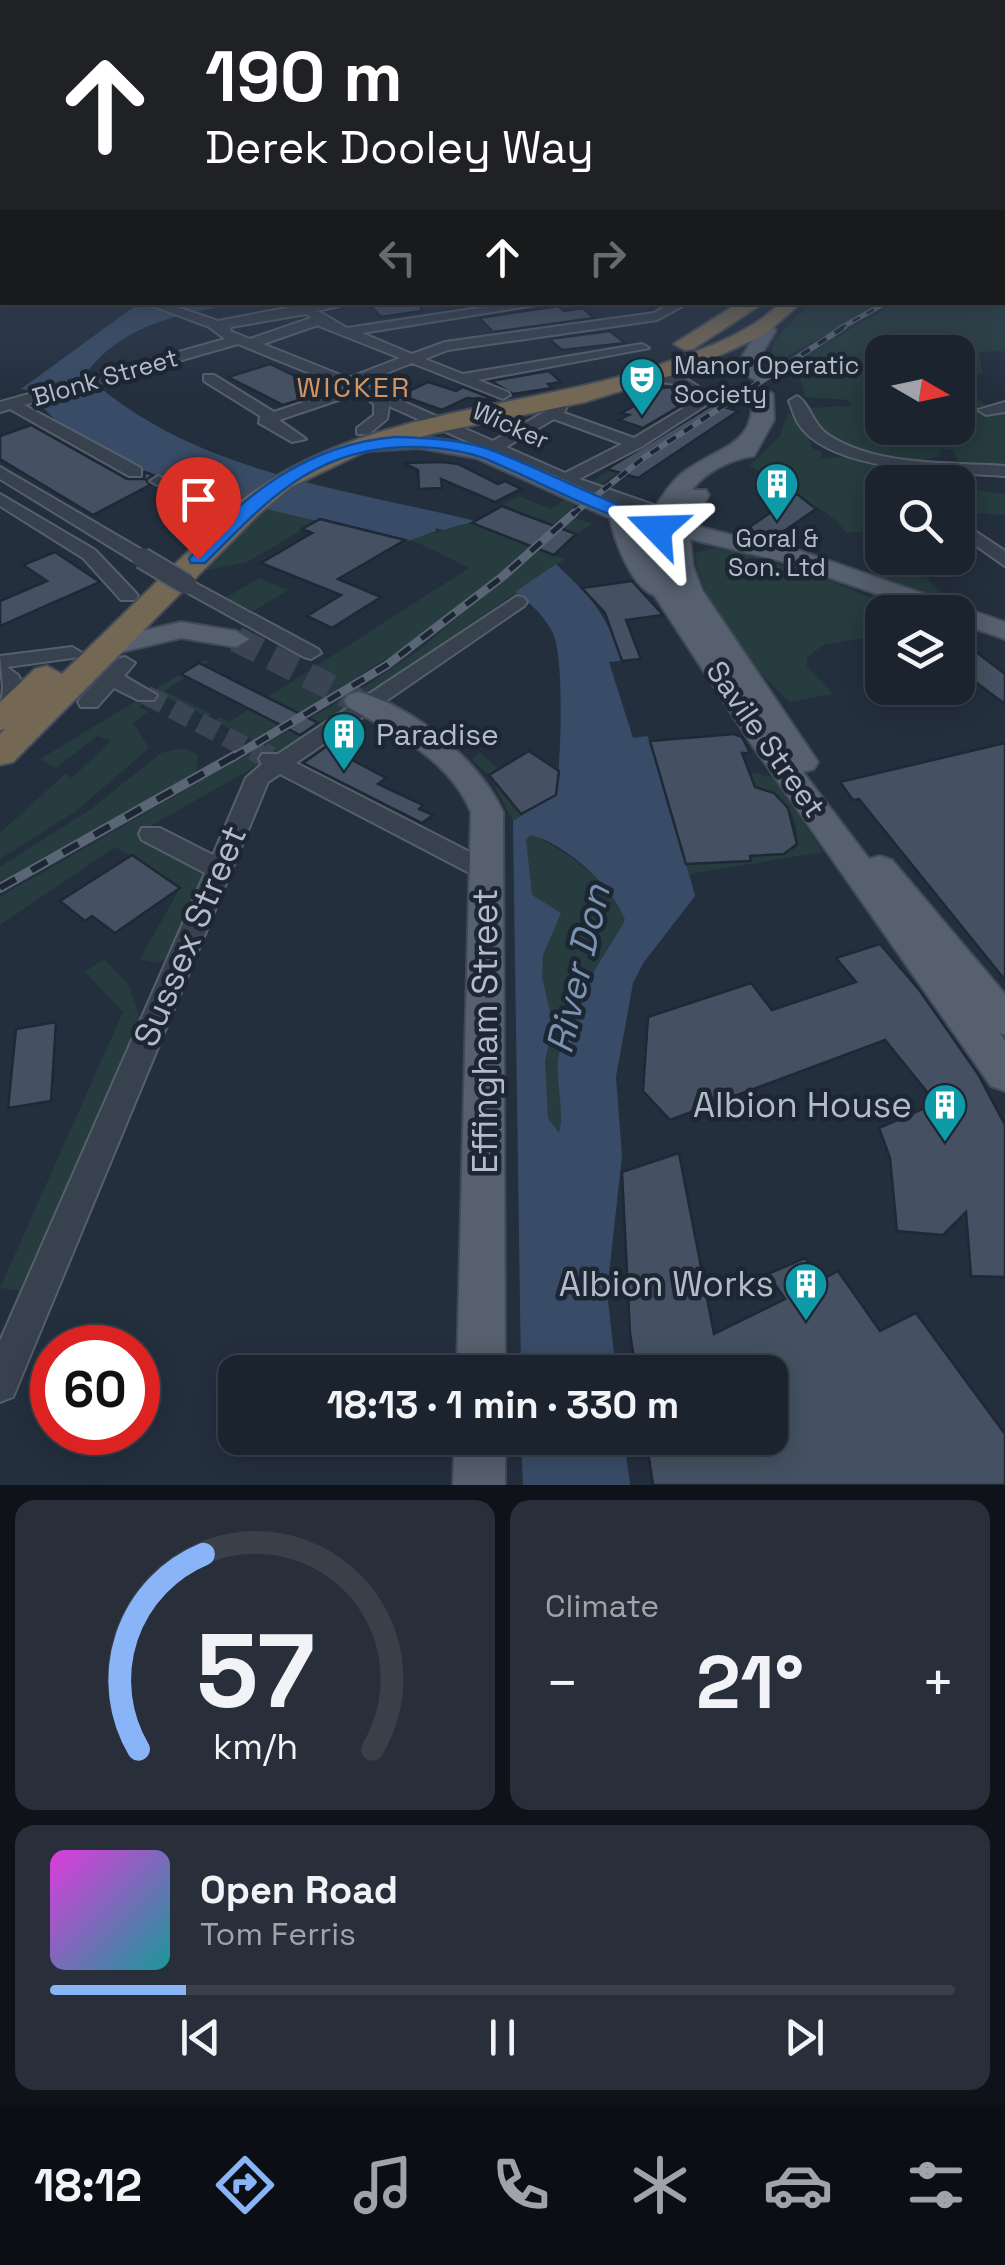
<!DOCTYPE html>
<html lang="en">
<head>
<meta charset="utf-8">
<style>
  body { margin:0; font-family:"Space Grotesk",sans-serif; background:#282f3a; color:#f1f3f6; height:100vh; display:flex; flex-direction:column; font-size:38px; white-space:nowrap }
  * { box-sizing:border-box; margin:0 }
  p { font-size:32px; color:#a0a4aa }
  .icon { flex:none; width:55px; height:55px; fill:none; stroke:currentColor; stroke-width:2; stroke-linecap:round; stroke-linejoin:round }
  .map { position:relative; height:1485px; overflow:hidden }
  .drawer { display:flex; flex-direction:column; gap:15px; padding:15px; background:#0f1319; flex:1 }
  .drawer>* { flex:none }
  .banner { position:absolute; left:0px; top:0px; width:1005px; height:305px; box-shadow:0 5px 25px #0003,0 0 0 2px #39404a; background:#202124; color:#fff; overflow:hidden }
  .needle { width:65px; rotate:99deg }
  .controls { position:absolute; left:865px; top:335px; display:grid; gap:20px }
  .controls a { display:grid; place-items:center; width:110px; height:110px; border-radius:20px; background:#1b232e; box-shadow:0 5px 25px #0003,0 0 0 2px #39404a; font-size:50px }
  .speed { position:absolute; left:30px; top:1325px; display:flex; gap:20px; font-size:50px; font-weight:700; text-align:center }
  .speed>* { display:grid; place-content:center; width:130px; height:130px; border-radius:50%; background:#1b232e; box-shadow:0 5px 25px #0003,0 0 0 2px #39404a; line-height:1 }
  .speed .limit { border:15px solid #d22; background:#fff; color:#111 }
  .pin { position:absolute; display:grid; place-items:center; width:85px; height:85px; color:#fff; margin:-102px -42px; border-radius:50% 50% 50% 0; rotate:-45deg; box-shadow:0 0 10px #0007 }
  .pin .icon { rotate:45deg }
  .me { position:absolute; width:110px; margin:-55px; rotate:292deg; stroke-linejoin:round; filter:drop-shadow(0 0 8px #0008) }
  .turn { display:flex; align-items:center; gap:35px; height:210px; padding:0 40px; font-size:45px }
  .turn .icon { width:130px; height:130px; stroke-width:2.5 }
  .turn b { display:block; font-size:70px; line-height:85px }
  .lanes { display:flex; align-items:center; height:95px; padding:0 40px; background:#0003; justify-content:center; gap:50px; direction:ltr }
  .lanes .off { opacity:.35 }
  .big { font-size:75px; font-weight:700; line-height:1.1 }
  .drawer .card { flex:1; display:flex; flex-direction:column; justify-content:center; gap:15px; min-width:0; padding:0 35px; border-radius:20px; background:#282f3a }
  .drawer .dial { align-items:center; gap:0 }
  .dial svg { height:260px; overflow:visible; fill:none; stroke:#39404a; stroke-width:7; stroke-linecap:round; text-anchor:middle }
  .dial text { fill:#f1f3f6; stroke:none }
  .song { display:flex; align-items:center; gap:30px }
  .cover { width:120px; height:120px; border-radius:15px; background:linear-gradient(135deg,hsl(300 70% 55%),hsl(180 70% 35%)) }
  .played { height:10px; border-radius:5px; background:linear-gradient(90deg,#8ab4f8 15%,#39404a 15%) }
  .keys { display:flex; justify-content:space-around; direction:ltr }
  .heat { display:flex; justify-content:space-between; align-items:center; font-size:55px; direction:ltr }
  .drawer .tiles { flex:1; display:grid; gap:15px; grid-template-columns:1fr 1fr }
  .card:last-child { grid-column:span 2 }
  .trip { position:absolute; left:218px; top:1355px; width:570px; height:100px; border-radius:20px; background:#1b232e; box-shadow:0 5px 25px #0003,0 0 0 2px #39404a; font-weight:700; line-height:100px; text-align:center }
  .menu { display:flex; height:160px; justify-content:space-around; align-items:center; background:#0b0e12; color:#a0a4aa }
  .menu .icon { width:70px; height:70px }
  .menu .selected { color:#8ab4f8 }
  .menu b { font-size:45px; color:#f1f3f6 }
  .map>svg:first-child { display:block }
</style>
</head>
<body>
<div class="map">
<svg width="1005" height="1485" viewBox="0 0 1005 1485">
  <rect width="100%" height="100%" fill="#242f3e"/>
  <!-- green -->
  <g fill="#263c3f" fill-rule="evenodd">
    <path d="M1005 246V351L979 352 983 374 970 373 969 382 963 386 987 406 979 407 984 413 1005 410V466L959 462 952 450 941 449 939 456C904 469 821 446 808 408L851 406 849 400 805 397 796 366 801 359 895 303 1002 302ZM882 352H958V428H882Z"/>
    <path d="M811 303H881L773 365C763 341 794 321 811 303Z"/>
    <polygon points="734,388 733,396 589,492 487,585 411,643 255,741 215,721 219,717 229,722 469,568 410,539 465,525 459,517 475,521 518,496 551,509"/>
    <path d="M788 412 808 435 812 448 823 453 819 459 848 456 939 470 948 482H882V530L846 533C832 509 795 498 773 485 761 478 761 470 749 466L780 436Z"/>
    <polygon points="958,487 1005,494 1005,515 958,512 972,529 958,532"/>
    <polygon points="267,506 320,519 247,562 198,572"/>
    <polygon points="575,518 592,524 562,544 554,555 565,559 300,741 140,832 200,867 202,875 173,955 158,963 140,959 180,888 115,847 0,925 0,897 366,686 419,650"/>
    <path d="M713 548C747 552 871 590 893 612H882L880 636 825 644 807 657V667L833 694 790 702C754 672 697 600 695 553Z"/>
    <polygon points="902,558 917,558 921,572 954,606 873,578 882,569 905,568"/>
    <polygon points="259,578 288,590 254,611 225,598"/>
    <polygon points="204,660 209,662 164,691 212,714 207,717 160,694 139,706 148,712 133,723 149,748 76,811 0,859 0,833 65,774 72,778 112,740 97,736 56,768 40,759"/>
    <path d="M647 736 686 864 750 861V856L780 855 795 848C803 821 783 791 755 788L749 772 773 777 823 852 690 874 695 896 680 916Z"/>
    <polygon points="183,748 198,755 196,772 0,882 0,867 91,809 161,753"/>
    <path d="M479 752 499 769 490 776 523 813 531 809 536 836C568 854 613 882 625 920L567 1024 560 1134 519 1210 513 821 489 775 472 760Z"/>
    <polygon points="104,959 128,984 141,1021 23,1291 0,1288 123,1012 85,972"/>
  </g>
  <!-- water -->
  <g fill="#394c67" fill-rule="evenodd">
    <path d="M148 302 243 303C184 313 122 323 85 375 194 473 338 487 475 521L444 530 435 528 436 531 408 541C314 518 78 482 33 391L21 389 135 306Z"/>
    <path d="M556 564C594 601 604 610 622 661L609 662 633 738 647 736 650 741 695 896 644 962 633 983 616 1077 622 1156 607 1292 616 1372H521L513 821 556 794C561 760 564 671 555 639 550 621 530 602 515 592ZM530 835C564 842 614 887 625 920 601 963 563 1012 558 1062 556 1086 565 1110 559 1133L548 1118 545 1061 553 1025 542 977 543 955 561 913 532 895 526 840Z"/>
    <polygon points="521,1438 624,1438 630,1485 523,1485"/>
  </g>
  <!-- building -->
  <g fill="#455162" stroke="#1f2835" stroke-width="2.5">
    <polygon points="421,302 421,311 381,317 370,305"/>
    <polygon points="558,306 564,311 583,308 594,318 493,332 479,318"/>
    <polygon points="610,331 625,343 562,350 549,339"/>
    <polygon points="270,364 307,382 296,386 311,396 283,405 228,377"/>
    <polygon points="549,371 561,382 548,384 552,388 513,394 491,381"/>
    <polygon points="428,382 456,391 463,387 496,400 467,398 442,410 400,395"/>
    <polygon points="670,387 690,400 643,428 619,420 629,415 621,413 642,402 633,392"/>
    <polygon points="714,404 738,411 638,478 607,469"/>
    <polygon points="31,425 127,479 144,479 145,472 153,475 146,480 150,485 93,515 0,459 0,436"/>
    <polygon points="443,462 458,464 498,484 505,481 521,489 495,502 441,479 442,488 419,489 418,470 403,463"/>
    <polygon points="797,494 816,509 774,538 744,531"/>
    <polygon points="502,506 522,514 576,534 554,555 472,523"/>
    <polygon points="320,519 405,540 338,579 381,597 332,628 307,616 341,595 261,563 312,533 302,529"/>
    <polygon points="55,552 100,582 0,626 0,601 47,581 23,565"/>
    <polygon points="632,581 663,615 626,620 641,659 622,661 605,613 582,588"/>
    <polygon points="958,638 1005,674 1005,704 958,669"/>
    <polygon points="199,663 318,723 300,735 181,674"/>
    <polygon points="350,730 364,738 341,754 386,778 378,784 423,805 419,809 433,815 422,823 303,763"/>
    <polygon points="734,734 742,737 750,753 742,753 755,787 774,793 788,808 797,844 784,854 750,856 751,861 686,864 650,741"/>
    <polygon points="1005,743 1005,980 859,799 853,800 840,782"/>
    <polygon points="529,751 559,771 556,795 521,814 489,775"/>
    <polygon points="132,855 180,888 115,933 92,916 85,921 60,901"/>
    <polygon points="880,944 920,991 978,1074 1005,1125 1005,1277 971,1276 966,1212 943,1235 897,1231 890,1158 879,1128 936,1103 885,1040 670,1120 643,1091 648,1017 751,983 772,1010 856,982 836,958"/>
    <polygon points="56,1022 51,1101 8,1108 16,1029"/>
    <polygon points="679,1153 714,1334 785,1299 768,1274 805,1258 821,1280 838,1271 880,1331 916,1313 1005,1434 1005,1485 653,1485 646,1438 770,1438 770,1372 636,1372 630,1333 622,1172"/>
  </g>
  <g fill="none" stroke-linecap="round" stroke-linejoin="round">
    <!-- minor-tunnel-far1 -->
    <polyline stroke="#3a4453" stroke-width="20" stroke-dasharray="20 10" stroke-linecap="butt" points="146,695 267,758"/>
    <!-- minor-tunnel -->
    <polyline stroke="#3a4453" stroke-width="26" stroke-dasharray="26 12" stroke-linecap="butt" points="262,755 270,759"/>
    <!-- major-tunnel -->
    <polyline stroke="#3a4453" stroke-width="26" stroke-dasharray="26 14" stroke-linecap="butt" points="236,639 358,701"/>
    <!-- minor casing -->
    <g stroke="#565f6c" stroke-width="4">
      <g id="minor">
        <polygon points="1002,209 1005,209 1002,216"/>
        <rect x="0" y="240" width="2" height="7"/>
        <polygon points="2,256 2,264 0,265 0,257"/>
        <rect x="0" y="291" width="2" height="8"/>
        <path d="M142 302H162L218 321 307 304 354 302 318 311 347 328 519 302H555L362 333 412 354 445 342 654 313 673 302H690L657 320 448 350 425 359 463 374 642 344 649 348 478 380 508 392 510 395 503 399 412 363 361 383 493 441 548 410 556 398 561 396 569 401 564 413 634 438 697 400 676 384 646 380 644 377C667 363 697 383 714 400L641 447 579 479 668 510V518L662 519 588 496 389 406 387 419 369 434H357V428L374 415V404L359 393 279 420 306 439 292 442 259 423 260 416 204 381V375H214L274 412 346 388 238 344 24 405 141 468V476H129L10 409 0 412V402L225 339 209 327ZM306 314 311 318 250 339 230 331 231 327ZM318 325 319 326 400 358 348 378 263 344ZM554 419 622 444 565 473 506 447Z"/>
        <path d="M797 396C810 403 812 425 830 436 879 467 950 462 1005 466V476C953 472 828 473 798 423 794 417 792 408 789 401Z"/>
        <polygon points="1005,402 1005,412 986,415 978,410"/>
        <polygon points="0,467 149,554 151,558 149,562 135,562 0,479"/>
        <polygon points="158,476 181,488 173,493 150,481"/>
        <polygon points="0,494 95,550 135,592 138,596 135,600 121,600 83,558 0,506"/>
        <polygon points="958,520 1005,551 1005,566 958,533"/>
        <polygon points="186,578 318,649 321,653 311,659 304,657 179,588 179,580"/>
        <polygon points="517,596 524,598 527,602 524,606 296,763 497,866 501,872 497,878 479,878 280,774 268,782 13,1397 0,1402 0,1341 205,873 142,840 139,834 142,828 160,828 213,855 246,778 262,764 259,759 262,754 278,754"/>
        <polygon points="72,647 82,653 79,657 7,667 18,675 25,687 8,713 0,715 3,687 0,656"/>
        <polygon points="125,657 135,663 124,676 157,695 154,700 138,700 114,688 97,707 81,707 78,702 81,697 118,659"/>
      </g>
    </g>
    <!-- major casing -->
    <g stroke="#414a57" stroke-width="4">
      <g id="major">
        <polygon points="765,321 776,330 760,357 768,376 758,382 748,376 742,357 758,330 756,326"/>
        <path d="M763 388 773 394 774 420 754 456C732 459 706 471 692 490H706L709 495 693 525 751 540H769L1005 622V639L958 623V612H930L781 561 690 539 693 566 702 590 818 762 814 769 803 772 869 859 880 856 892 860 1005 994V1035L1000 1033 1005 1041V1091L991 1086 750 742 654 595C632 588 614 540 610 518L476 458 419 448 364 451 353 445C363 436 377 438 390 437 477 432 552 475 629 509L650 514C660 500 671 481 685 471 723 444 754 447 753 394ZM635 525 648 528 643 550Z"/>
        <polygon points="181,622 236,631 249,639 236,647 181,638 113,654 99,646 103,640"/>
        <path d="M358 692C413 706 480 761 503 812L505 1372H457L471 812C449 759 395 734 348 707L344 701 348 695Z"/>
        <polygon points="455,1438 505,1438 505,1485 453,1485"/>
      </g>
    </g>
    <!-- highway casing -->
    <g stroke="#434c59" stroke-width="4">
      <g id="highway">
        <polygon points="740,302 765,302 693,349 685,350 674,344"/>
        <path d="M781 302H802L764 335 685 371 585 402 435 433 364 452 291 487 260 513 13 762 0 765V734L5 729 0 730V702L35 669 47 666 62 674 240 501C367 403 536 412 681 357 716 344 754 330 781 302Z"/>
      </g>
    </g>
    <!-- minor -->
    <use href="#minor" fill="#38414e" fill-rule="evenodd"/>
    <!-- major -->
    <use href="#major" fill="#56606e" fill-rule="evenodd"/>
    <!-- highway -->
    <use href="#highway" fill="#746855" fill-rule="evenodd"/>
    <!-- rail-far3 casing -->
    <g stroke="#5a6575" stroke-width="5">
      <polyline id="rail-far3" points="839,329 887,302"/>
    </g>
    <!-- rail-far2 casing -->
    <g stroke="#5a6575" stroke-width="6">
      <polyline id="rail-far2" points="572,515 642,459 844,327"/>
    </g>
    <!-- rail-far1 casing -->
    <g stroke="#5a6575" stroke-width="9">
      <polyline id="rail-far1" points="232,758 387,665 502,577 574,513"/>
    </g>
    <!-- rail casing -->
    <g stroke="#5a6575" stroke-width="10">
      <polyline id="rail" points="0,888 236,755"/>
    </g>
    <!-- rail-far3 -->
    <use href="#rail-far3" stroke="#1d2633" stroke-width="2.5" stroke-dasharray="8" stroke-linecap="butt"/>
    <!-- rail-far2 -->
    <use href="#rail-far2" stroke="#1d2633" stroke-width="4" stroke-dasharray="10" stroke-linecap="butt"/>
    <!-- rail-far1 -->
    <use href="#rail-far1" stroke="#1d2633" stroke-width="5" stroke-dasharray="14" stroke-linecap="butt"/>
    <!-- rail -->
    <use href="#rail" stroke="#1d2633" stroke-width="6" stroke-dasharray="18" stroke-linecap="butt"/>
    <!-- minor-bridge casing -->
    <g stroke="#565f6c" stroke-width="24" stroke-linecap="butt">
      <polyline id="minor-bridge" points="142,558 186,584"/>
    </g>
    <!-- minor-bridge -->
    <use href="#minor-bridge" stroke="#38414e" stroke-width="20"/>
  </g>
  <!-- sky -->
  <linearGradient id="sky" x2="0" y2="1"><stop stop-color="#141a22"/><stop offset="0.47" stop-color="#3f4d63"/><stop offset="1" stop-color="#3f4d63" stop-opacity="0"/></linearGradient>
  <rect width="1005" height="394" fill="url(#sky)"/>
  <!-- route -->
  <path fill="#1a73e8" stroke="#114b97" stroke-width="2.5" d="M395 437C427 438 463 439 494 451 552 473 605 504 665 521L666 529 657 534 651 533 648 528C592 511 540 482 486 459 466 451 440 448 418 447 319 444 270 497 205 563H191L189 559C241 494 310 444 395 437Z"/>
  <!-- icons -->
  <defs>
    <g id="theatre-pin" transform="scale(2.25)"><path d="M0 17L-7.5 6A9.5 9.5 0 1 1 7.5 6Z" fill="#0f9aa8" stroke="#1d2633"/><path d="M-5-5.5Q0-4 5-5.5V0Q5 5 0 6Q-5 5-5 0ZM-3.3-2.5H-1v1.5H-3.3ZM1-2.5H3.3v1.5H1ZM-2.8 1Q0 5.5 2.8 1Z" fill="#fff"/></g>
    <g id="building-pin" transform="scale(2.25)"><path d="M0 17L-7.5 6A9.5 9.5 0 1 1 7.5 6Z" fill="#0f9aa8" stroke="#1d2633"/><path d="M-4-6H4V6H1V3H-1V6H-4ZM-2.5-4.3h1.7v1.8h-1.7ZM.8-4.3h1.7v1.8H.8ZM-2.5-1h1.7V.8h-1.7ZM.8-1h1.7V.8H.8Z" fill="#fff"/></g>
  </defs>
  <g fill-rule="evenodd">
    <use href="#theatre-pin" x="642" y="379"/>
    <use href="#building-pin" x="777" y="484"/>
    <use href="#building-pin" x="344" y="734"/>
    <use href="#building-pin" x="945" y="1105"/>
    <use href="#building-pin" x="806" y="1284"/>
  </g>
  <g text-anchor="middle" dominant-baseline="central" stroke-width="9" stroke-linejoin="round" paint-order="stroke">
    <!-- far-poi labels -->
    <g font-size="25" fill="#b4bcc9" stroke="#1d2633" text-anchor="start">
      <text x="674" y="365">Manor Operatic<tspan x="674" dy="29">Society</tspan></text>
      <text x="777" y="538" text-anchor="middle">Goral &amp;<tspan x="777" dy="29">Son. Ltd</tspan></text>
    </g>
    <!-- far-street labels -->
    <g font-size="25" fill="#b4bcc9" stroke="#1d2633">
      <text transform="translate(105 377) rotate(-16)">Blonk Street</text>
      <text transform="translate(511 425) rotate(24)">Wicker</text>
    </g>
    <!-- far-neighbourhood labels -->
    <g font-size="28" letter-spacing="2.5" fill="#d59563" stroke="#1d2633">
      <text x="354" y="387">WICKER</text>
    </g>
    <!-- poi labels -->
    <g font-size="30" fill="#b4bcc9" stroke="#1d2633" text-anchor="start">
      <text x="376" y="734">Paradise</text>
    </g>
    <!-- street labels -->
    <g font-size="30" fill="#b4bcc9" stroke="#1d2633">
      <text transform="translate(766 739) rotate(55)">Savile Street</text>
    </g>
    <!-- near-street labels -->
    <g font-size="35" fill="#b4bcc9" stroke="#1d2633">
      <text transform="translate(190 936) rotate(-67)">Sussex Street</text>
      <text transform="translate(485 1031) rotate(-90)">Effingham Street</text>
    </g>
    <!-- near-poi labels -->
    <g font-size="35" fill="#b4bcc9" stroke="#1d2633" text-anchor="end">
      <text x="912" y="1105">Albion House</text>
      <text x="774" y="1284">Albion Works</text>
    </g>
    <!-- near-water labels -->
    <g font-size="38" font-style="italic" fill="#7c92b1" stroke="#1d2633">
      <text transform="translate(578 969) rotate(-77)">River Don</text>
    </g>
  </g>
</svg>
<div class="controls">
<a><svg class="needle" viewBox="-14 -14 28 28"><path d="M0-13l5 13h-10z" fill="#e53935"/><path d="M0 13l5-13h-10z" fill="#a0a4aa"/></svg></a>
<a><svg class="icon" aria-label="search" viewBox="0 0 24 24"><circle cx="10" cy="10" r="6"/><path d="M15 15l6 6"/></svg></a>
<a><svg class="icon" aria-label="layers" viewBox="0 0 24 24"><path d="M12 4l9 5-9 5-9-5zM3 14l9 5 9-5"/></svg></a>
</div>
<div class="speed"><div class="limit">60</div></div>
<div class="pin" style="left:198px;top:559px;background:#d93025"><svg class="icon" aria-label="arrive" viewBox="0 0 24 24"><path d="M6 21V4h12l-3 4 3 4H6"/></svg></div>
<svg class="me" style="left:657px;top:529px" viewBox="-20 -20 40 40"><path d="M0-17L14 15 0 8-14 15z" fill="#1a73e8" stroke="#fff" stroke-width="4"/></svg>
<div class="trip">18:13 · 1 min · 330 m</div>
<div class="banner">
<div class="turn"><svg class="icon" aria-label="ahead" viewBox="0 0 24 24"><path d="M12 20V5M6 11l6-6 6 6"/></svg><div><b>190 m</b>Derek Dooley Way</div></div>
<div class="lanes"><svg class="icon off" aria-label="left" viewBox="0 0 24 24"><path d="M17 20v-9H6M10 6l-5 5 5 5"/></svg><svg class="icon" aria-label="ahead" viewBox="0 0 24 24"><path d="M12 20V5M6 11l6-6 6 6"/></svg><svg class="icon off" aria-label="right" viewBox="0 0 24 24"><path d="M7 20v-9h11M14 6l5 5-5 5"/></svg></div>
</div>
</div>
<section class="drawer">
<div class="tiles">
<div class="card dial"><svg viewBox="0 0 100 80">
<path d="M14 69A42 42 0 1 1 86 69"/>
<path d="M14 69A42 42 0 0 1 34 9" stroke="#8ab4f8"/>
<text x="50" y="56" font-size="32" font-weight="700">57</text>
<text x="50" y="72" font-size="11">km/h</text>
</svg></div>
<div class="card"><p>Climate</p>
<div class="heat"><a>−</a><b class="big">21°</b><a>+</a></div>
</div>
<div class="card">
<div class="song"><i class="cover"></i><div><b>Open Road</b><p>Tom Ferris</p></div></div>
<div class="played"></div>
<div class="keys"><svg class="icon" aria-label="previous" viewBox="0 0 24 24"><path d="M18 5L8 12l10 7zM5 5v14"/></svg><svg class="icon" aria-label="pause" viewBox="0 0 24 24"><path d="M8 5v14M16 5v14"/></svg><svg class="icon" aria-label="next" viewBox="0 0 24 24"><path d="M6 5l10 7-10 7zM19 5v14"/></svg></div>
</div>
</div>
</section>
<nav class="menu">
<b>18:12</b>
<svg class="icon selected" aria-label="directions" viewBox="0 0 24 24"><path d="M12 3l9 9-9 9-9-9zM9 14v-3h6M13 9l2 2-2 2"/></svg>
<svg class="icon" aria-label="music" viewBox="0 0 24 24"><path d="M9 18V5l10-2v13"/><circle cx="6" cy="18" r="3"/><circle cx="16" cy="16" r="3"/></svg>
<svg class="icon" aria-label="phone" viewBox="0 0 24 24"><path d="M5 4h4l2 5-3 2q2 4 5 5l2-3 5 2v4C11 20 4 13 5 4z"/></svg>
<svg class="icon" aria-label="climate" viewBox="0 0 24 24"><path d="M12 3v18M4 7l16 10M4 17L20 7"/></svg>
<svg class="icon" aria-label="car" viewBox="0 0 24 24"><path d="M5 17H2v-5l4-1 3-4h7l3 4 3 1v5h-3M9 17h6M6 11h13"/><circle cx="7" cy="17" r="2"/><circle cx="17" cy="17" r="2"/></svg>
<svg class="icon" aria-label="filters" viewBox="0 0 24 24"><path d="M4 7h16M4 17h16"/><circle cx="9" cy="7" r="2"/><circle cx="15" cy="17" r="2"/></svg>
</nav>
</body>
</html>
